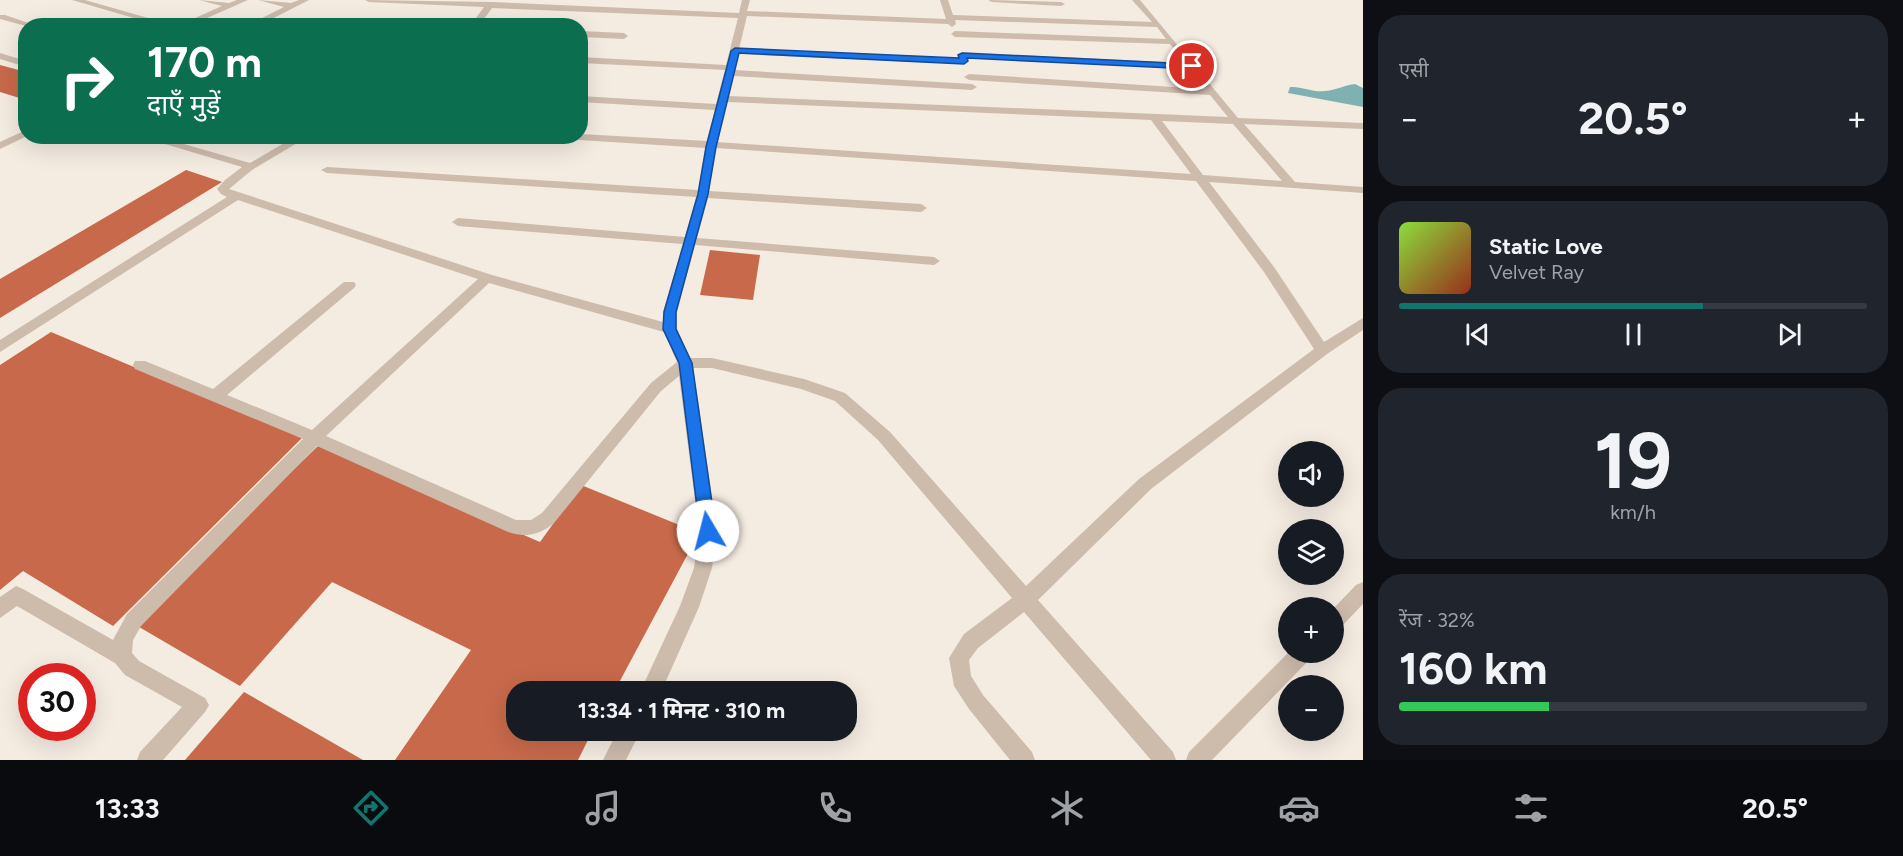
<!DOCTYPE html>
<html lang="hi">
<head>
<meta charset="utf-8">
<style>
  body { margin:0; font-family:Figtree,"Noto Sans Devanagari",sans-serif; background:#20242c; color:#f1f3f6; height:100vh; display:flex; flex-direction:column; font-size:22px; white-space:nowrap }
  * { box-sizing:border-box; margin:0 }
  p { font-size:20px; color:#9ea1a6 }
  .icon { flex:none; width:33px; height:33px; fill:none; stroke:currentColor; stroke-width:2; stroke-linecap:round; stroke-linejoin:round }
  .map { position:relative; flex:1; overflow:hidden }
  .side { display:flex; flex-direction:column; gap:15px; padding:15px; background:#0d0f14; width:540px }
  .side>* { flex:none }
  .hud { position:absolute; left:18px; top:18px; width:570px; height:126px; border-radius:24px; box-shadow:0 6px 24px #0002; background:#0b6e4f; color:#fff; overflow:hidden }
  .tools { position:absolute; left:1278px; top:441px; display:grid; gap:12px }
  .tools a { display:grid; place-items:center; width:66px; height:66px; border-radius:50%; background:#171b24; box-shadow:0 6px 24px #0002; font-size:30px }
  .speed { position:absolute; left:18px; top:663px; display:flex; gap:12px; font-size:30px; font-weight:700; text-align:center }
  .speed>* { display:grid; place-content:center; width:78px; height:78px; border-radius:50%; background:#171b24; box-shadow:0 6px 24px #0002; line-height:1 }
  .speed .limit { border:9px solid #d22; background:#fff; color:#111 }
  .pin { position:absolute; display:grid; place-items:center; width:51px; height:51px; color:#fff; margin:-26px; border:3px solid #fff; border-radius:50%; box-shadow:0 2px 6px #0007 }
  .me { position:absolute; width:66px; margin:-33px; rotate:352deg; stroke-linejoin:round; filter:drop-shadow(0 0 4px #0008) }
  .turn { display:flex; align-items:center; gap:21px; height:126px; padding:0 30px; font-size:27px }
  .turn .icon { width:78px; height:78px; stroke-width:2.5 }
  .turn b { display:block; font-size:42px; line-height:51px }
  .big { font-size:45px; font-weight:700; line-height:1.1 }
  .side .card { flex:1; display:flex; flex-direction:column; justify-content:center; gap:9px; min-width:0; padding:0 21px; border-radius:24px; background:#20242c }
  .side .dial { align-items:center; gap:0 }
  .dial b { font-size:78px; line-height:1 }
  .song { display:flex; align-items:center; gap:18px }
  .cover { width:72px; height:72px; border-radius:9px; background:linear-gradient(135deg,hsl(90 70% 55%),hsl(10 70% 35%)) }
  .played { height:6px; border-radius:3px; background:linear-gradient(90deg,#0f766e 65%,#363941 65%) }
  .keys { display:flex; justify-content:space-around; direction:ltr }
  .heat { display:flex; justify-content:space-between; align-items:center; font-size:33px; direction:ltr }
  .charge { height:9px; border-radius:4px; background:linear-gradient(90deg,#34c759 32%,#363941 0) }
  .trip { position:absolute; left:506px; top:681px; width:351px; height:60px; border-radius:24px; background:#171b24; box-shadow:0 6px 24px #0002; font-weight:700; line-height:60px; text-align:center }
  .tab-bar { display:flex; height:96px; justify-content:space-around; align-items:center; background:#090b0e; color:#9ea1a6 }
  .tab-bar .icon { width:42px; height:42px }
  .tab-bar .on { color:#0f766e }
  .tab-bar b { font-size:27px; color:#f1f3f6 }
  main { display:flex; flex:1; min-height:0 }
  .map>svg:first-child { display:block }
</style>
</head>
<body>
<main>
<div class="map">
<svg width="1363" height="760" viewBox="0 0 1363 760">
  <rect width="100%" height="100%" fill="#f4ebe1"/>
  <!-- water -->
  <path fill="#7fb0b2" d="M1355 84 1363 88V107L1288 93 1290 87C1302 86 1314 93 1325 91 1333 91 1345 85 1355 84Z"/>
  <!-- building -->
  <g fill="#c8694b">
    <polygon points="0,65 26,72 26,100 0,92"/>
    <polygon points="186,170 222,182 0,318 0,279"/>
    <polygon points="710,250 760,255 753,300 700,295"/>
    <polygon points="51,332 302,438 113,626 23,571 0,590 0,365"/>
    <polygon points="318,446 540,542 581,485 699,533 614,692 516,692 516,730 593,730 578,760 395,760 471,650 332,582 240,686 134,624"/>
    <polygon points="244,692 363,760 185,760"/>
  </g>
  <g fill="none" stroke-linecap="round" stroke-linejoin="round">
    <!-- street -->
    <g fill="#cdbbac" fill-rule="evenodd">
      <polygon points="72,0 85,0 176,26 161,26"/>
      <polygon points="199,0 229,3 237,0 248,0 189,26 177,26 222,6"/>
      <polygon points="258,0 291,3 299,0 309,0 258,26 246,26 284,7"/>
      <path d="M365 0 491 2 739 13 742 0H750L747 11 946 19 940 0H948L953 15 1152 22 1132 0H1140L1238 118 1363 123V129L1244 124 1295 182 1363 187V193L1209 182 1274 267 1324 342 1363 318V330L1327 354 1151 489 1038 600 1173 752 1176 760H1151L1024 612 978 648 969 660 971 676 983 695 1032 752 1035 760H1010L969 709 954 686 949 658 964 634 1012 598 878 440 835 401 801 389 712 368H693L717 531 712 568 699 607 661 692H640L680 606 694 568 699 531 679 376 661 391 554 523C540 535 525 538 508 532L317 446 141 626 133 640 132 653 139 661 205 698 209 705 205 712 163 760H137L140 752 182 707 125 675 115 663 17 606 0 618V597L16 586 23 589 113 640 127 614 303 439 135 369 133 365 135 361H145L213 389 344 282H354L356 285 354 288 227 395 312 430 478 279 238 200 0 352V340L227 197 221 194 217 189 225 180 242 167 138 136H156L250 163 296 136H309L252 170 229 189 492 275 663 322V312L683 244 458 226 452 222 458 218 685 237 696 197 327 173 321 170 327 167 698 190 706 148 563 139 558 136H580V134L707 141 715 110 580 102V96L716 104 725 70 580 63V57L726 65 738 18 492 8 479 26H470L484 7 369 2ZM747 16 948 24 952 27 956 24 955 20 1157 27 1166 39 955 31 951 34 955 37 1170 44 1185 63 962 52 958 55 962 58 1189 69 1205 89 969 74 964 77 969 80 1210 95 1228 117 728 96 733 76 972 90 977 87 972 84 734 70 738 54 964 64 969 61 964 58 739 49ZM727 102 1151 120 1191 174 717 142ZM1162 121 1233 124 1282 181 1203 175ZM716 148 1196 181 1264 272 1314 349 1139 479 1026 586 890 432 845 393 804 379 712 358H690L677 329V312L695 245 934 265 940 261 934 257 697 238 708 198 921 212 927 208 921 204 709 191ZM489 283 664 332 677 362 651 383 542 513 531 520H516L326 436Z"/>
      <polygon points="988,0 1061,2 1065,4 1061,6 992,2"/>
      <polygon points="0,15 5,15 37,26 26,26 0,19"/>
      <polygon points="580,31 624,33 628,36 624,39 580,37"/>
      <polygon points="0,53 26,61 26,67 0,59"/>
      <polygon points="26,130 27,136 0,149 0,142"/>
      <polygon points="1363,582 1363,604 1341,627 1334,630 1334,608 1356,585"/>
      <polygon points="1289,652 1313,652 1310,659 1212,760 1186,760 1189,752"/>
      <polygon points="618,730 641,730 626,760 603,760"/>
    </g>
  </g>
  <!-- route -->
  <polygon fill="#1a73e8" stroke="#114b97" stroke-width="1.5" points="735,48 959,58 958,55 962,53 1192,64 1196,66 1192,69 967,58 968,61 964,64 739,53 716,147 708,194 676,312 676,329 692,363 716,531 714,536 708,538 702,536 700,531 679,363 663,329 664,312 698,194 706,147 731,51"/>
</svg>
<div class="tools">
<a><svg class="icon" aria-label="sound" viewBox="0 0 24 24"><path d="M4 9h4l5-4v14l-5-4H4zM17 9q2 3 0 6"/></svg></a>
<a><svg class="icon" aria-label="layers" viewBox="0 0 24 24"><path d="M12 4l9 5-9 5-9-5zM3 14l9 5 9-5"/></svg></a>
<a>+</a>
<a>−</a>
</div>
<div class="speed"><div class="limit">30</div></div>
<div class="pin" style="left:1192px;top:66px;background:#d93025"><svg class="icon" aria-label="arrive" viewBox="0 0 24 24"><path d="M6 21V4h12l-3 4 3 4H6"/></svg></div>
<svg class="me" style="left:708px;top:531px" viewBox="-20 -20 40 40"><circle r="19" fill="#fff"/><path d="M0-13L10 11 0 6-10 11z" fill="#1a73e8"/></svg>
<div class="trip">13:34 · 1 मिनट · 310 m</div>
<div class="hud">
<div class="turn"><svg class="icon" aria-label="right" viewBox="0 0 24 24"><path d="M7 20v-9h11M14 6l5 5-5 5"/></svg><div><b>170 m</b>दाएँ मुड़ें</div></div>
</div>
</div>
<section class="side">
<div class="card"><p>एसी</p>
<div class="heat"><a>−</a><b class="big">20.5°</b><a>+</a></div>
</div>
<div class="card">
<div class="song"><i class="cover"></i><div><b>Static Love</b><p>Velvet Ray</p></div></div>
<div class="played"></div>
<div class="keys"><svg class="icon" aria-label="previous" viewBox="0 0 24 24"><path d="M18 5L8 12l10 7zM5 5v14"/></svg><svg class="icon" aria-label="pause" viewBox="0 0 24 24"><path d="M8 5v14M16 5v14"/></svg><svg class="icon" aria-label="next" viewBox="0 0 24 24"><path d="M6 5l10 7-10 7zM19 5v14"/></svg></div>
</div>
<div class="card dial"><b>19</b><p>km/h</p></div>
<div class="card"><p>रेंज · 32%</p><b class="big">160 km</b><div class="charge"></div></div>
</section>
</main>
<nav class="tab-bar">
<b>13:33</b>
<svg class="icon on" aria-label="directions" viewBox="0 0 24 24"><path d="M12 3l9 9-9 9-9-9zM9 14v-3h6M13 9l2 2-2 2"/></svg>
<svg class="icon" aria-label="music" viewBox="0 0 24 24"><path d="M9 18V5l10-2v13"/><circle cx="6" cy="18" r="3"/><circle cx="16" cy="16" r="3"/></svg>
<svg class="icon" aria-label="phone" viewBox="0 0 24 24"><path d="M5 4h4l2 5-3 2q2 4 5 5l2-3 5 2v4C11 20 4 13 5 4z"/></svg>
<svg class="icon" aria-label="climate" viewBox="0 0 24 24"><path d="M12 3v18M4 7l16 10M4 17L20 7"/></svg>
<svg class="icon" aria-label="car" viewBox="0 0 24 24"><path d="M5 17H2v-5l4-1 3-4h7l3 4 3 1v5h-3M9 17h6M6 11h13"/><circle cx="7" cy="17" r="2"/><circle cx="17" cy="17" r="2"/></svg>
<svg class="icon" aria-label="filters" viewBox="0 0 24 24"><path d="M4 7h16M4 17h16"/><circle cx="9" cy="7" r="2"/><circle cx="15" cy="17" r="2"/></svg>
<b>20.5°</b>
</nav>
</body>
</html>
